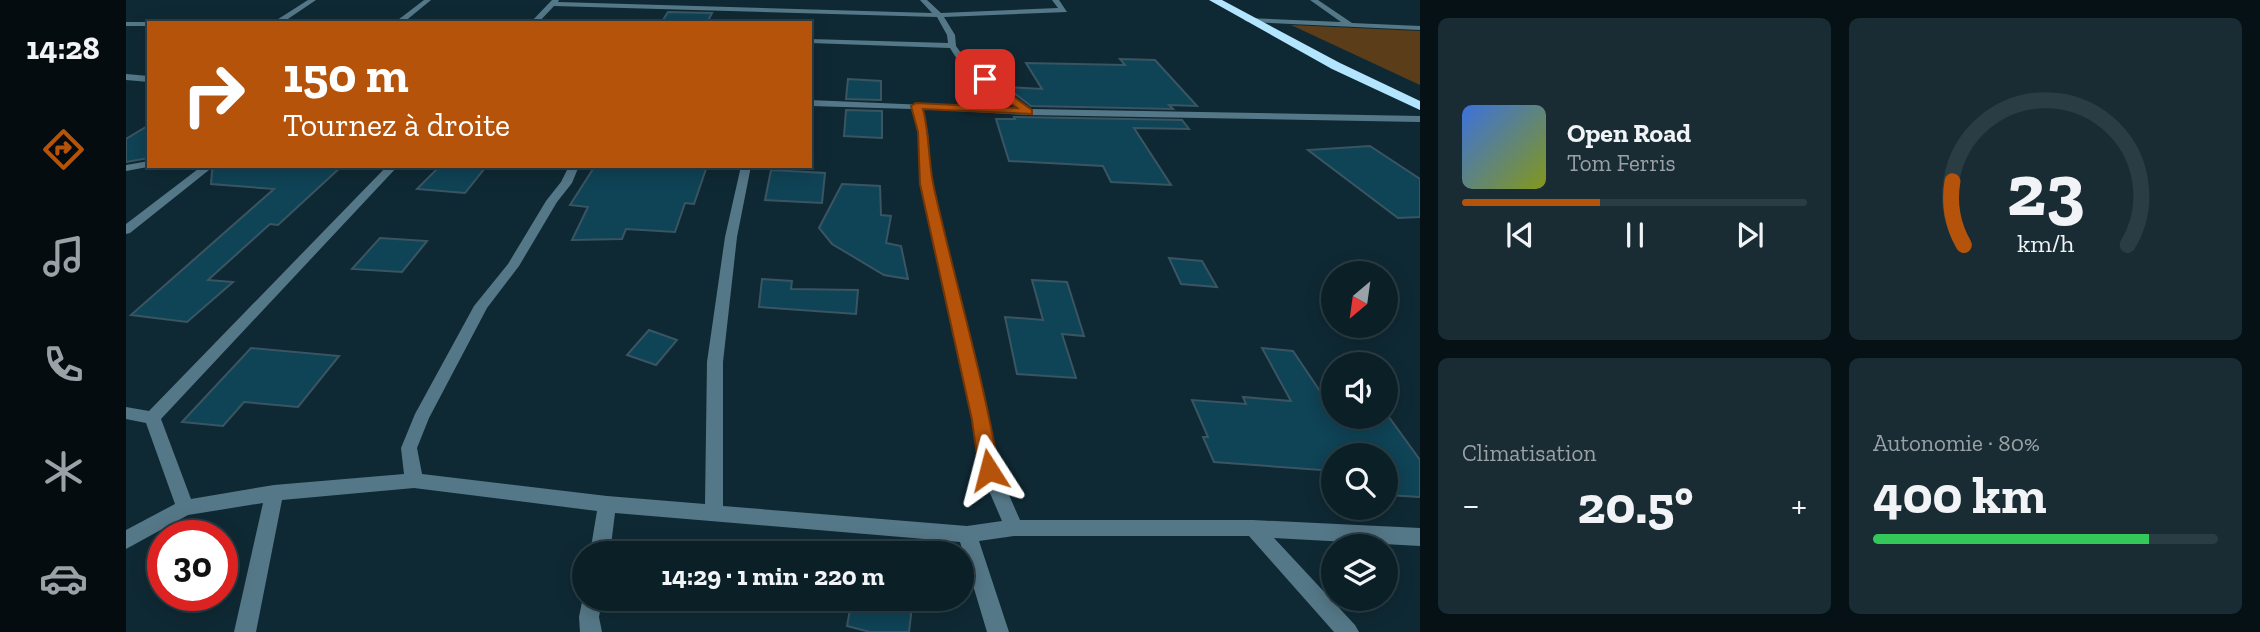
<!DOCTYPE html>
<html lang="fr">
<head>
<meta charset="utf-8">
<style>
  body { margin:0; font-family:"Zilla Slab",serif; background:#192c33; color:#f1f3f6; height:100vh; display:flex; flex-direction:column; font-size:26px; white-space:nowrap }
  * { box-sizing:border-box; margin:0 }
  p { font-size:23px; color:#9aa2a7 }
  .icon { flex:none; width:38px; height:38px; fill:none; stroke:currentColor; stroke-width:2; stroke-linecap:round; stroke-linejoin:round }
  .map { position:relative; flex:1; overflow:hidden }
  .details { display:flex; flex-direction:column; gap:18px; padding:18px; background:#061115; width:840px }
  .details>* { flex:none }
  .banner { position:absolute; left:21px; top:21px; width:665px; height:147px; border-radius:0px; box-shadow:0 4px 18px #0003,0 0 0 2px #2b3d44; background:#b45309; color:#fff; overflow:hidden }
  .needle { width:46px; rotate:209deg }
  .tools { position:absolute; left:1195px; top:261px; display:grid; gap:14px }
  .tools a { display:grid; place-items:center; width:77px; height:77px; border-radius:50%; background:#0b1f27; box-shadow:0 4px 18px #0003,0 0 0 2px #2b3d44; font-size:35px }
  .speed { position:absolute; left:21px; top:520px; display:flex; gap:14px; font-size:35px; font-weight:700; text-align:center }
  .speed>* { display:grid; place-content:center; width:91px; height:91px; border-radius:50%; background:#0b1f27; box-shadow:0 4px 18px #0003,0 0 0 2px #2b3d44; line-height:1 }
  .speed .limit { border:10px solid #d22; background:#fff; color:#111 }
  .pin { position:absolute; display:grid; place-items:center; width:60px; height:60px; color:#fff; margin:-30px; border-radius:14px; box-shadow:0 4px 10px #0006 }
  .me { position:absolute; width:77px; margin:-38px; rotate:351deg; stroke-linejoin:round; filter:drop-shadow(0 0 5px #0008) }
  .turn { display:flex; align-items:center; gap:24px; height:147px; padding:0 21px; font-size:32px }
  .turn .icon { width:91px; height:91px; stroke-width:2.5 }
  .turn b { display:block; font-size:49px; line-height:60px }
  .big { font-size:52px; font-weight:700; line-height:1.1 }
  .details .card { flex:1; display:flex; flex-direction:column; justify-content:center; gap:10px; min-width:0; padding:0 24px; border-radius:10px; background:#192c33 }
  .details .dial { align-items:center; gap:0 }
  .dial svg { height:182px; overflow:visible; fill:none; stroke:#2b3d44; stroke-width:7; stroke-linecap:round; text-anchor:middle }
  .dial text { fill:#f1f3f6; stroke:none }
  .song { display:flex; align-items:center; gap:21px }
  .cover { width:84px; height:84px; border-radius:10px; background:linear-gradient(135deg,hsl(220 70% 55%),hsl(70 70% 35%)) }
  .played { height:7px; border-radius:4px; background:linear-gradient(90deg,#b45309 40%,#2b3d44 40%) }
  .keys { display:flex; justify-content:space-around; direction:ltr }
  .heat { display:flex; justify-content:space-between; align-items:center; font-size:38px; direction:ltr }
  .charge { height:10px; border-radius:5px; background:linear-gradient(90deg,#34c759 80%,#2b3d44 0) }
  .details .tiles { flex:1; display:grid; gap:18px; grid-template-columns:repeat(2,1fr) }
  .trip { position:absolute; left:446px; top:541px; width:402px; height:70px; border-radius:35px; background:#0b1f27; box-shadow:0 4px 18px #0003,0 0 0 2px #2b3d44; font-weight:700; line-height:70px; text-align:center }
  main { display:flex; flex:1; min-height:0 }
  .tabs { display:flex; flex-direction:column; width:126px; justify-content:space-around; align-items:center; background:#040c10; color:#9aa2a7 }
  .tabs .icon { width:49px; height:49px }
  .tabs .active { color:#b45309 }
  .tabs b { font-size:32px; color:#f1f3f6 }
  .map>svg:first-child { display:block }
</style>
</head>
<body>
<main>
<nav class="tabs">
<b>14:28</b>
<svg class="icon active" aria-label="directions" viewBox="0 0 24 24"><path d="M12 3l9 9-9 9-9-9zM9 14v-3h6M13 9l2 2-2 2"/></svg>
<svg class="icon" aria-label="music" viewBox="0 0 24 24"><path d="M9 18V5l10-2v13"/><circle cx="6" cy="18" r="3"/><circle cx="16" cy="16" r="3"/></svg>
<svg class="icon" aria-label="phone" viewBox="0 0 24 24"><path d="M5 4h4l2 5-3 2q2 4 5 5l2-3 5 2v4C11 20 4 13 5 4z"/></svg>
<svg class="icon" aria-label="climate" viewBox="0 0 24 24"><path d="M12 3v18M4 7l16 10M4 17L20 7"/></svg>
<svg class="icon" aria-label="car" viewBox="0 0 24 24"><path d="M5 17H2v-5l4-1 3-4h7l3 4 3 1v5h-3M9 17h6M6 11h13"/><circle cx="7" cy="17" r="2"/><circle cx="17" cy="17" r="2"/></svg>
</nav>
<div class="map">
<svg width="1294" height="632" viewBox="0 0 1294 632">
  <rect width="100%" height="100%" fill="#0f2934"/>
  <!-- green -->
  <polygon fill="#5c3d19" points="1165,25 1294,31 1294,85"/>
  <!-- building -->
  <g fill="#0f4356" stroke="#3a5562" stroke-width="2">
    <polygon points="542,12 586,13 581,23 535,23"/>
    <polygon points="994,59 1029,60 1071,106 1043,105 1047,109 905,106 880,87 916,89 900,63 999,65"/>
    <polygon points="722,79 755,81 755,100 720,99"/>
    <polygon points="720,110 756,111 756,138 718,136"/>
    <polygon points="888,117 1056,120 1063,129 1008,128 1045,185 985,182 977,166 883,161 870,119 889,119"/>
    <polygon points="23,125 23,158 0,162 0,139"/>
    <polygon points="1244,146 1294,179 1294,217 1272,218 1182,150"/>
    <polygon points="91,166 216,166 152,225 144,224 82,280 107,282 61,322 5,315 148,189 85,184 86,171"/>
    <polygon points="314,166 324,166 359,168 339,193 291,189"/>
    <polygon points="469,166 529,166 580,169 568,204 559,203 549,232 500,229 496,239 446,240 462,207 444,205"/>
    <polygon points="645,170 699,173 696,203 639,200"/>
    <polygon points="716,184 754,186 755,215 765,216 760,243 775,246 782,279 758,275 706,244 693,228"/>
    <polygon points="254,238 301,241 276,272 226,269"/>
    <polygon points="1043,258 1076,261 1091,287 1055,284"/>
    <polygon points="636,279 666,281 665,289 732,290 730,314 633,307"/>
    <polygon points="906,280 941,282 958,336 936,334 950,378 891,374 879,317 917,320"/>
    <polygon points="523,330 551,340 530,365 501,355"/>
    <polygon points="125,348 213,356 172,407 118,402 97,426 56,422"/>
    <polygon points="1136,348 1167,351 1208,412 1208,416 1260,416 1260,413 1294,460 1294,497 1260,495 1260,455 1208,455 1208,471 1088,462 1077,437 1082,437 1066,400 1120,404 1117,397 1165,401"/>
    <polygon points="726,598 787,598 783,632 744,632 721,626"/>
  </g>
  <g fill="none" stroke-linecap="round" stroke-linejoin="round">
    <!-- street -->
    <g fill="#557888" fill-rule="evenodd">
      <polygon points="182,0 190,0 156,23 146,23"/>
      <polygon points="298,0 305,0 277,23 268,23"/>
      <polygon points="426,0 433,0 432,2 806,13 794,0 801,0 815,13 932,8 926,0 933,0 941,12 818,17 829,35 830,46 840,60 904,109 1294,116 1294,122 902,115 796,109 802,132 806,184 863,420 872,470 894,520 1127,520 1294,528 1294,546 1148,538 1229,625 1233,632 1208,632 1123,536 888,536 853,541 883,632 861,632 834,542 489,513 484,553 464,553 471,511 288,488 156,500 130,632 108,632 137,503 62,515 0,549 0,530 49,504 20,423 0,419 0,407 23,411 261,166 272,166 35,419 65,499 148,485 278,474 275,448 289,414 348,306 382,264 420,201 435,182 443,166 453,166 446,183 431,202 393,266 361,308 303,418 291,448 296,474 481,496 579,504 581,362 599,237 615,166 625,166 611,237 597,362 597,506 841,526 876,521 854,470 847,420 794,184 792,132 786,109 684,106 684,100 892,109 834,64 824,48 684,43 684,39 822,43 821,35 811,17 428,6 412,23 404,23"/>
      <polygon points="1184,0 1192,0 1226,23 1294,26 1294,30 1122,22 1118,20 1122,18 1215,22"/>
      <polygon points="0,22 23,22 26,23 23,23 23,26 0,26"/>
      <polygon points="0,74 23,76 23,82 0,80"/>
      <polygon points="23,161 23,166 27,166 0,171 0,165"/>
      <polygon points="76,166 88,166 4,233 0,234 0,224"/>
      <polygon points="458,592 458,598 476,598 473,617 476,632 454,632 453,617"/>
    </g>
    <!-- highway -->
    <polygon fill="#b3e6fe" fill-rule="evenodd" points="1083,0 1096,0 1214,63 1294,101 1294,110 1206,69"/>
  </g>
  <!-- route -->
  <path fill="#b45309" stroke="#753606" stroke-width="2" d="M859 76 906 110V114L797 109C804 136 802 162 808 188 829 282 857 375 873 470L870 476 863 478 856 476 853 470 846 420 794 184 792 132 785 106 790 103 891 108 855 81V77Z"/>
</svg>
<div class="tools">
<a><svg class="needle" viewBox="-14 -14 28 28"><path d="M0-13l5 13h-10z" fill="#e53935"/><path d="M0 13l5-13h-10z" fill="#9aa2a7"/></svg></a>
<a><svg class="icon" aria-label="sound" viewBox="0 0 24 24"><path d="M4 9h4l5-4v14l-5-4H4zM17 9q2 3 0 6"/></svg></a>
<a><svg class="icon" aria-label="search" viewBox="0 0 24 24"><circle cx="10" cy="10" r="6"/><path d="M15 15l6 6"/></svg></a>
<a><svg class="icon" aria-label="layers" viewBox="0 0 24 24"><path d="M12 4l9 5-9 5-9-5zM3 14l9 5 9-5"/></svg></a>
</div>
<div class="speed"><div class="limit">30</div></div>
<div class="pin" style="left:859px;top:79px;background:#d93025"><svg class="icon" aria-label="arrive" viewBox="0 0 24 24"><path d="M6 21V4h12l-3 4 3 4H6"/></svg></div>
<svg class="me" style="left:863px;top:470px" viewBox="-20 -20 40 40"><path d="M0-17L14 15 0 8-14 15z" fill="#b45309" stroke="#fff" stroke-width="4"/></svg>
<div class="trip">14:29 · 1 min · 220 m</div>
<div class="banner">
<div class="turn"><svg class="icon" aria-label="right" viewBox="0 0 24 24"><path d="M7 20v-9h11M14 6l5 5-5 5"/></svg><div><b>150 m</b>Tournez à droite</div></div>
</div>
</div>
<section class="details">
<div class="tiles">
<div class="card">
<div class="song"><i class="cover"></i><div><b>Open Road</b><p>Tom Ferris</p></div></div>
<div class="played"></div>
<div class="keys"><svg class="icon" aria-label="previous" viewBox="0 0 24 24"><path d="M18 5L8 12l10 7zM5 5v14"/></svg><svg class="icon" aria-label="pause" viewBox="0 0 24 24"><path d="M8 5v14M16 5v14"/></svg><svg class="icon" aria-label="next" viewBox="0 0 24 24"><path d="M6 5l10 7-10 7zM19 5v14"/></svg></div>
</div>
<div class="card dial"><svg viewBox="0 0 100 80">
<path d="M14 69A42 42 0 1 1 86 69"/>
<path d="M14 69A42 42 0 0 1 9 41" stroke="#b45309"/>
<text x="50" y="56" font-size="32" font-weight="700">23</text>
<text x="50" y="72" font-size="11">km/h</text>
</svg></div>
<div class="card"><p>Climatisation</p>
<div class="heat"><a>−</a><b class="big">20.5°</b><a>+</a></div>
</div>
<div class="card"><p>Autonomie · 80%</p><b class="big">400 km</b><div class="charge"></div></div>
</div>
</section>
</main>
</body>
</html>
